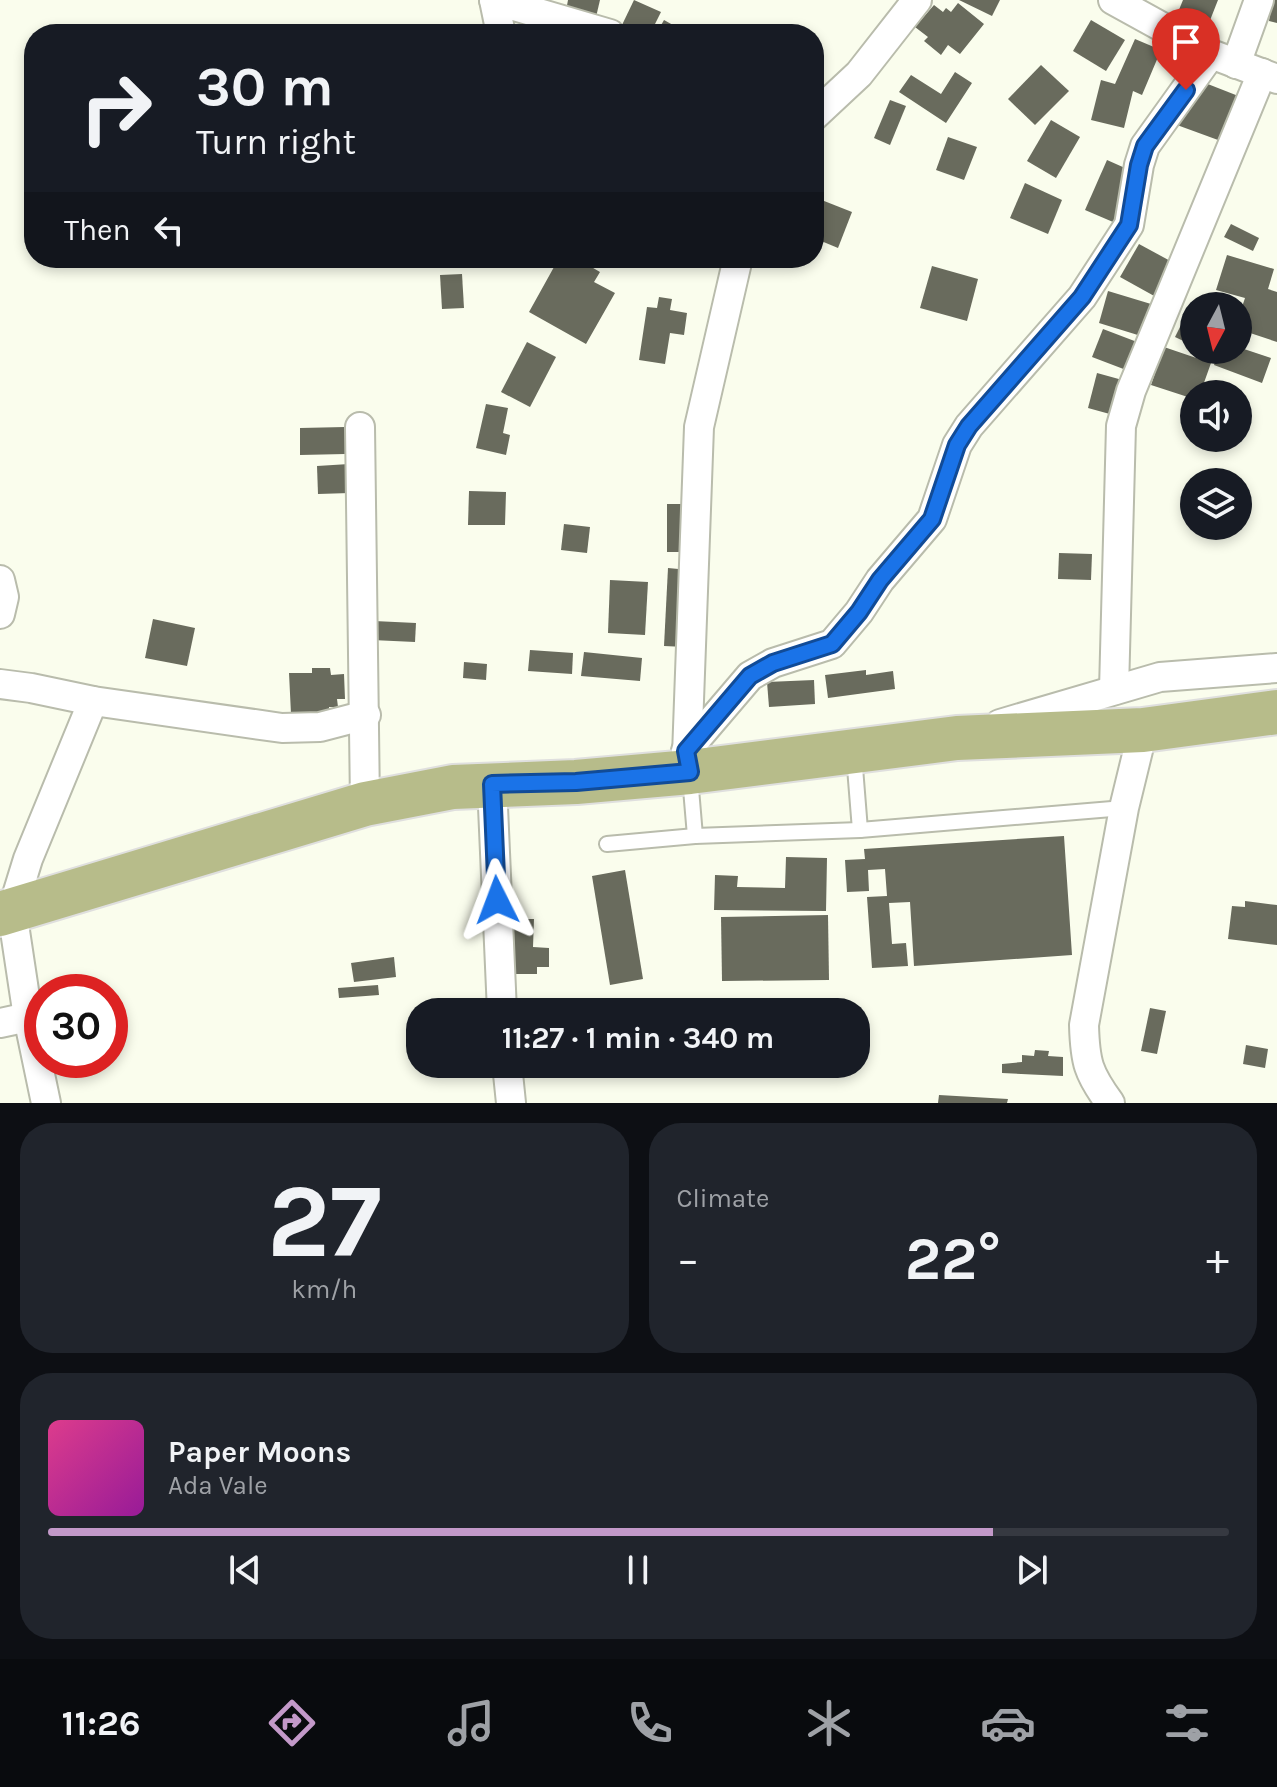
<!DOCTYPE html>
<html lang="en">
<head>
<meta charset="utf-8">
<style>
  body { margin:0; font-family:Karla,sans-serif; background:#20242c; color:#f1f3f6; height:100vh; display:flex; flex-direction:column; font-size:30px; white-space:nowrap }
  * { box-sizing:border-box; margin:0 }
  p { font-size:26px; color:#9ea1a6 }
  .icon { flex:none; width:44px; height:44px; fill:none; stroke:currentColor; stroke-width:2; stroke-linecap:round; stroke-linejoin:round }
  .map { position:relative; height:1103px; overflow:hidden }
  .sheet { display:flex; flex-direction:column; gap:20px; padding:20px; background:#0d0f14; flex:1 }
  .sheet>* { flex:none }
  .banner { position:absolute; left:24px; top:24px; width:800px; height:244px; border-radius:32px; box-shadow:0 4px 12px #0003; background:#171b24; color:#f1f3f6; overflow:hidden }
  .needle { width:52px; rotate:187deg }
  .fabs { position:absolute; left:1180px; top:292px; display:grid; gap:16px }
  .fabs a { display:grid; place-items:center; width:72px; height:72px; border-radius:50%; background:#171b24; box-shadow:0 4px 12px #0003; font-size:40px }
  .speed { position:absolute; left:24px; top:974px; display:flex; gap:16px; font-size:40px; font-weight:700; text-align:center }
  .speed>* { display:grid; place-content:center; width:104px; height:104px; border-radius:50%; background:#171b24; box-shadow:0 4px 12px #0003; line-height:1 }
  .speed .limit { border:12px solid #d22; background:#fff; color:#111 }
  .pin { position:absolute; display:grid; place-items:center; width:68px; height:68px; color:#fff; margin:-82px -34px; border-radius:50% 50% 50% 0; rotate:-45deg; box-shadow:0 0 8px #0007 }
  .pin .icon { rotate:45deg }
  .me { position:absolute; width:88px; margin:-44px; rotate:357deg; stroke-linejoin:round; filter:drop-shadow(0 0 6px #0008) }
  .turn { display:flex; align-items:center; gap:28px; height:168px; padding:0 40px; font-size:36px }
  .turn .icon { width:104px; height:104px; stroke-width:2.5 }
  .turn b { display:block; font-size:56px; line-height:68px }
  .then { display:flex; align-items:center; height:76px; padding:0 40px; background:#0003; gap:16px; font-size:30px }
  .big { font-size:60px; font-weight:700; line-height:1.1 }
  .sheet .card { flex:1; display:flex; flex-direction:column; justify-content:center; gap:12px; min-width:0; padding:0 28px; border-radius:32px; background:#20242c }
  .sheet .dial { align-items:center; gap:0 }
  .dial b { font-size:104px; line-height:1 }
  .song { display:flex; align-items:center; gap:24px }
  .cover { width:96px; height:96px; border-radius:12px; background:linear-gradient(135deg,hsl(330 70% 55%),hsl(300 70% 35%)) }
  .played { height:8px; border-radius:4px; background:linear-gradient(90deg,#c399c9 80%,#363941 80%) }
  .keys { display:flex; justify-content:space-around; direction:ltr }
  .heat { display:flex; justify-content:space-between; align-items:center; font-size:44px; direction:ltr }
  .sheet .tiles { flex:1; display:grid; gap:20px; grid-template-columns:1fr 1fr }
  .card:last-child { grid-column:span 2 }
  .trip { position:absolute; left:406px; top:998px; width:464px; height:80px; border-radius:32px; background:#171b24; box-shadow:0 4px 12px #0003; font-weight:700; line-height:80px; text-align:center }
  .tab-bar { display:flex; height:128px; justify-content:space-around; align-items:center; background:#090b0e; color:#9ea1a6 }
  .tab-bar .icon { width:56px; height:56px }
  .tab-bar .on { color:#c399c9 }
  .tab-bar b { font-size:36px; color:#f1f3f6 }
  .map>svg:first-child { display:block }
</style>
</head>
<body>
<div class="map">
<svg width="1277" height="1103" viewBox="0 0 1277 1103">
  <rect width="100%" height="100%" fill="#fafded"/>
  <!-- building -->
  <g fill="#696b5d">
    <polygon points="568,0 600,0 596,17 566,11"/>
    <polygon points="634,0 661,12 650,34 640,34 622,25"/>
    <polygon points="959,0 1000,0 992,16"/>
    <polygon points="1183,0 1218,0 1205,33 1174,22"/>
    <polygon points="1272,0 1277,0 1277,23 1269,21"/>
    <polygon points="958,3 984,24 960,54 948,45 941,55 924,41 928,37 915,27 934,5 943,12 946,8 951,12"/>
    <polygon points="664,20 689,34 656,34"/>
    <polygon points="1091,20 1125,40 1106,71 1073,51"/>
    <polygon points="1135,39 1161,50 1142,95 1133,91 1124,128 1091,120 1101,80 1115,84"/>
    <polygon points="1041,65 1069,91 1035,125 1008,99"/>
    <polygon points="955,72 972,83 946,123 899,92 911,75 941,94"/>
    <polygon points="1195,79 1246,99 1229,144 1177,125"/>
    <polygon points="890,100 906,106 890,145 874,138"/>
    <polygon points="1051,120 1080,137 1056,178 1027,161"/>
    <polygon points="948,137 977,147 964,180 936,170"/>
    <polygon points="1107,160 1134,172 1113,222 1085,210"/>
    <polygon points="1025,183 1062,200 1048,234 1010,218"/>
    <polygon points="814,197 852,212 838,248 814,238"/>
    <polygon points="1231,224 1259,238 1253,251 1224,237"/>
    <polygon points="1139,244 1174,263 1156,297 1120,277"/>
    <polygon points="1227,255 1274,269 1268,289 1277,292 1277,342 1238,329 1238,319 1245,298 1216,290"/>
    <polygon points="559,258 576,258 600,272 594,282 615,293 586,344 529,312"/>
    <polygon points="932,266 978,279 967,321 920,308"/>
    <polygon points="462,274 464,308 442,309 440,275"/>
    <polygon points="1108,291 1151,304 1141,336 1099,323"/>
    <polygon points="659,297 672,299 670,310 687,313 684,335 670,333 665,364 639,360 647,307 657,308"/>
    <polygon points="1193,301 1204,306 1194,306 1194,346 1175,337"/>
    <polygon points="1103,329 1145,345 1134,373 1092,357"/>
    <polygon points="527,342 556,357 530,407 501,392"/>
    <polygon points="1164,347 1211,363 1200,394 1194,394 1194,399 1151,385"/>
    <polygon points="1238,347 1271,358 1262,383 1214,365 1219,350 1238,350"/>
    <polygon points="1097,373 1126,381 1117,416 1088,408"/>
    <polygon points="486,404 508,408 503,433 510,435 506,455 476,448"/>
    <polygon points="345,427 345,454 300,455 300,428"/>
    <polygon points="349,464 350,493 318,494 317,466"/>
    <polygon points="469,491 506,492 505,525 468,525"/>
    <polygon points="667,504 686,504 685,552 667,552"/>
    <polygon points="564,524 590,527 587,553 561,550"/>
    <polygon points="1059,553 1092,554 1091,580 1058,579"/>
    <polygon points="668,568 689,570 685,647 664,646"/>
    <polygon points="610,580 648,582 645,635 608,633"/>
    <polygon points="153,619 195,628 187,666 145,658"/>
    <polygon points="374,621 416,623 415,642 372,640"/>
    <polygon points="530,650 573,653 572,674 528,671"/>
    <polygon points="584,652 642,658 640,681 581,676"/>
    <polygon points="464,662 487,664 486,680 463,678"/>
    <polygon points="312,668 330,668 331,675 344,674 345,699 337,699 338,707 329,707 329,712 291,714 289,673 312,673"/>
    <polygon points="866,670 866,675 893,671 895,689 828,698 825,675"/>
    <polygon points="814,680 815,704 769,707 767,682"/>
    <polygon points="1064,836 1072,955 914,966 910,902 889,903 892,944 906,943 908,966 872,968 867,897 887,896 885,869 868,870 869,891 847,892 845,860 865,859 864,849"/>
    <polygon points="786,857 827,858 826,911 714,910 715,875 738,876 737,887 785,888"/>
    <polygon points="625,870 643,979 610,985 592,876"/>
    <polygon points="1245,901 1277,905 1277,945 1228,939 1232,906 1245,907"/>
    <polygon points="828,915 829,980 722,981 721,917"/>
    <polygon points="510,919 534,919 533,947 549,948 549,967 537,967 537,974 509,974"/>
    <polygon points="394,957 396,977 354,982 351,963"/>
    <polygon points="378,985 379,995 339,998 338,988"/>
    <polygon points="1150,1008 1166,1011 1157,1054 1141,1051"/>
    <polygon points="1246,1045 1268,1049 1265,1068 1243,1064"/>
    <polygon points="1035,1050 1049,1051 1048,1056 1063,1057 1063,1076 1002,1073 1002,1064 1022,1062 1022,1055 1034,1056"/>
    <rect x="528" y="1064" width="41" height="13"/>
    <polygon points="648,1064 683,1064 684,1068 651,1076"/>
    <polygon points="939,1095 1008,1099 1007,1103 938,1103"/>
  </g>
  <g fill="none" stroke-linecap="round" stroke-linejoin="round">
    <!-- lane casing -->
    <g stroke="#b9bcac" stroke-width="18">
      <g id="lane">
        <polyline points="854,755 860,830"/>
        <polyline points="690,777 695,836"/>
        <polyline points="607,844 695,836 860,830 1124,808"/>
      </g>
    </g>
    <!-- street casing -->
    <g stroke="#b9bcac" stroke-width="32">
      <g id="street">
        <polyline points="494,0 610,34"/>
        <polyline points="494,0 501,34"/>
        <polyline points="1113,0 1211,54 1277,79"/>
        <polyline points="1236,64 1259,0"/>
        <polyline points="814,116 859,74 917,0"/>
        <polyline points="360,427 365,804"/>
        <polyline points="0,580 4,597 0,614"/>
        <polyline points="0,684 31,688 93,701 282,728 320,727 366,715"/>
        <polyline points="1114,690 1121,426 1131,391 1262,73"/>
        <polyline points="1000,724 1160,677 1277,668"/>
        <polyline points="686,751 750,676 773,663 832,644 859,612 880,580 932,519 957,445 969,426 1082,297 1129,225 1139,165 1145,146 1211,54"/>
        <polyline points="687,755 699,427 738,258"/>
        <polyline points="492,784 502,1012"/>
        <polyline points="0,1023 28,1017"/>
        <polyline points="507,1064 511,1103"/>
        <polyline points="46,1103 28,1017 12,911 28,859 93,701"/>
        <path d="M1110 1103C1088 1073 1085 1062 1084 1025L1124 808 1143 730"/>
      </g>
    </g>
    <!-- primary casing -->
    <g stroke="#dfdfde" stroke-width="48">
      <polyline id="primary" points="0,914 365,804 453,787 576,782 690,772 957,738 1143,730 1277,712"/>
    </g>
    <!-- lane -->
    <use href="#lane" stroke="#fff" stroke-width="14"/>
    <!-- street -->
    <use href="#street" stroke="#fff" stroke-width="28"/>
    <!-- primary -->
    <use href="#primary" stroke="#b7bc8a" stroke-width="44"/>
  </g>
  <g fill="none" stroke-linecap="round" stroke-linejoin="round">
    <!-- route casing -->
    <g stroke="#114b97" stroke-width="20">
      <polyline id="route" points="497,900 492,784 576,782 690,772 686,751 750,676 773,663 832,644 859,612 880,580 932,519 957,445 969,426 1082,297 1129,225 1139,165 1145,146 1186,90"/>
    </g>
    <!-- route -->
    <use href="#route" stroke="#1a73e8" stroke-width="14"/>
  </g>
</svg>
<div class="fabs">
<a><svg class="needle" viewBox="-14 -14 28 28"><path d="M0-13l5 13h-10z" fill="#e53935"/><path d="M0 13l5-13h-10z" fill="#9ea1a6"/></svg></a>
<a><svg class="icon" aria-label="sound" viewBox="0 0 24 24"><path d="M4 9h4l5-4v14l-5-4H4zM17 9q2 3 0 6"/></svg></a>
<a><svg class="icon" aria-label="layers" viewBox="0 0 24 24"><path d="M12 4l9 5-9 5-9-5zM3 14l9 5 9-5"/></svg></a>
</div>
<div class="speed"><div class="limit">30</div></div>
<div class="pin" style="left:1186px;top:90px;background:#d93025"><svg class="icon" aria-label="arrive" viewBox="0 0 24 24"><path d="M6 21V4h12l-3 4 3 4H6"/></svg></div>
<svg class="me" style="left:497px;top:900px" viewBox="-20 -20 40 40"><path d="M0-17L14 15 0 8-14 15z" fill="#1a73e8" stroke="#fff" stroke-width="4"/></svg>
<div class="trip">11:27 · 1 min · 340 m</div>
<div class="banner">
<div class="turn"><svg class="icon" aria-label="right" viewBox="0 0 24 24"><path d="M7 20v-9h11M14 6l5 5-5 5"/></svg><div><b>30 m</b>Turn right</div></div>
<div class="then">Then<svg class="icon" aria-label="left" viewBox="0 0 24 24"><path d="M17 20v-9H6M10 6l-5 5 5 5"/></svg></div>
</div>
</div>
<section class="sheet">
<div class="tiles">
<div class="card dial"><b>27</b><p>km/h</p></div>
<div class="card"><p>Climate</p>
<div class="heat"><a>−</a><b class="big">22°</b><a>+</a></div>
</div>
<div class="card">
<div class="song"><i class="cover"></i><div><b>Paper Moons</b><p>Ada Vale</p></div></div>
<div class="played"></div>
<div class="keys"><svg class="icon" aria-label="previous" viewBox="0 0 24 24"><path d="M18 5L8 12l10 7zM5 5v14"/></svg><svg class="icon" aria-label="pause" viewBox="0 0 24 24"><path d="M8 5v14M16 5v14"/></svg><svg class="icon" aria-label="next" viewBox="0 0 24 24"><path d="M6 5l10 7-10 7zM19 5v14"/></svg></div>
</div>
</div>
</section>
<nav class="tab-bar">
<b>11:26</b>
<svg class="icon on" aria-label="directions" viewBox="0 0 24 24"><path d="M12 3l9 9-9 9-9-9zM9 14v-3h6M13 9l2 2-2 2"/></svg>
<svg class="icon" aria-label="music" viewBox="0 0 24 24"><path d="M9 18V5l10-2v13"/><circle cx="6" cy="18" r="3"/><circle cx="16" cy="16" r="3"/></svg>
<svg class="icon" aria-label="phone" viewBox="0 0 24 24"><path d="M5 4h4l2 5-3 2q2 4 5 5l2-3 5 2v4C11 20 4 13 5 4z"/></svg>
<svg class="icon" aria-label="climate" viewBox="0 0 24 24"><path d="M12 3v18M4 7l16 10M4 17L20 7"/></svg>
<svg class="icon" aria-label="car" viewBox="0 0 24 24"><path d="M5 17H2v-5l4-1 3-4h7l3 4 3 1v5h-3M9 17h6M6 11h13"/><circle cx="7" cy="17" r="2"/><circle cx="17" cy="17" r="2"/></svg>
<svg class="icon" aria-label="filters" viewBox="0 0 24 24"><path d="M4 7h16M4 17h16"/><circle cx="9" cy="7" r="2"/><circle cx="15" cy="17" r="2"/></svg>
</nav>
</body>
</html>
